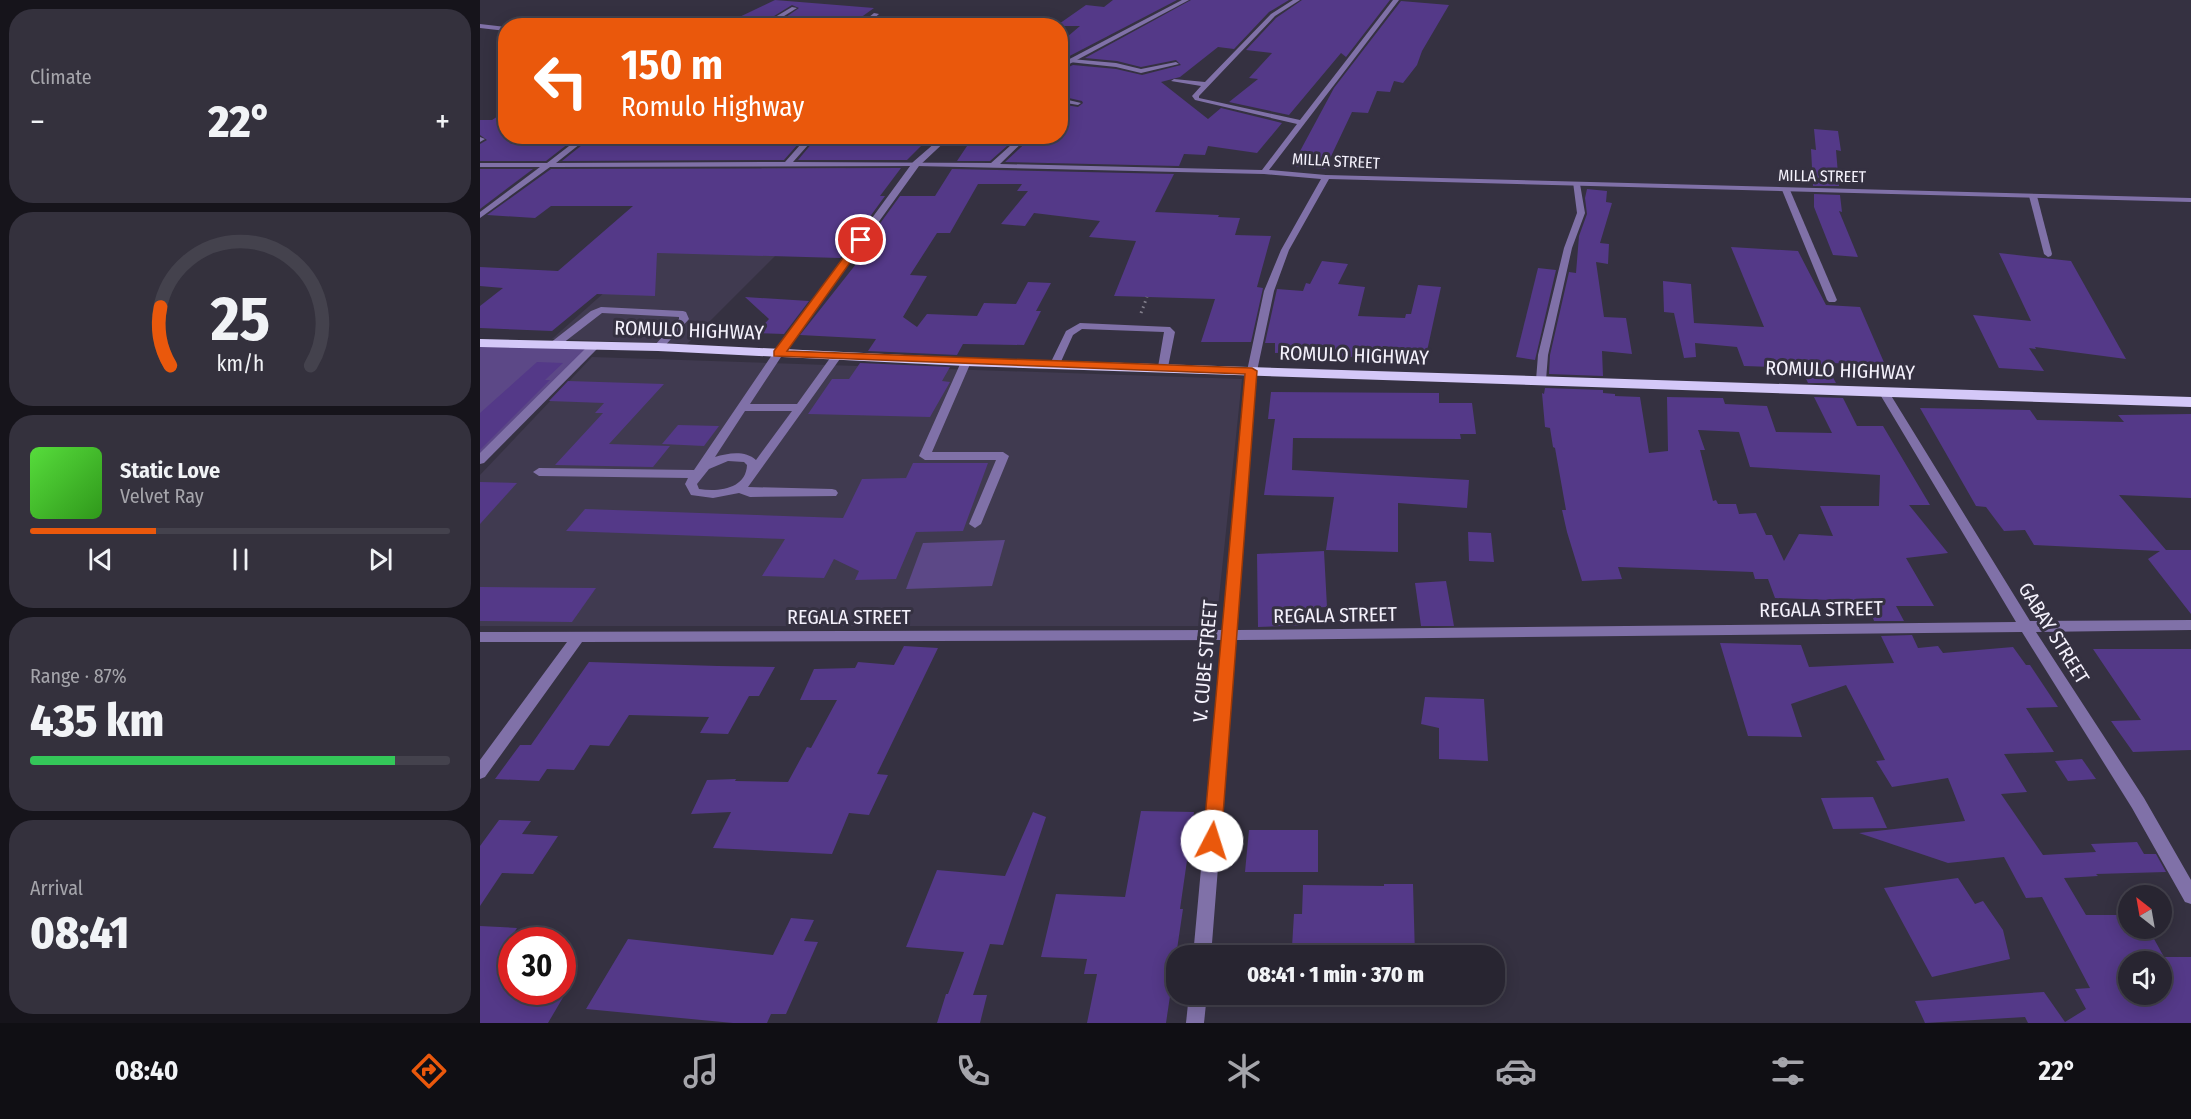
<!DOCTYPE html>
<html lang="en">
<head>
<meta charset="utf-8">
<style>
  body { margin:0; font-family:"Fira Sans Condensed",sans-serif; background:#34313d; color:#f1f3f6; height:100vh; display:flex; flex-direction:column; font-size:22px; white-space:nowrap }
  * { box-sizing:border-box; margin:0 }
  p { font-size:20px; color:#a5a5ab }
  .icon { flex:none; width:33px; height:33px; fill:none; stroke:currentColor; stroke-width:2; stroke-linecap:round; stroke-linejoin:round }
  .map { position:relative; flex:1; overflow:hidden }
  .details { display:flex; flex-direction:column; gap:9px; padding:9px; background:#16141b; width:480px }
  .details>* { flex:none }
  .guide { position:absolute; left:18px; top:18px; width:570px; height:126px; border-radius:24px; box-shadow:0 3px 15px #0003,0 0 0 2px #44424d; background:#ea580c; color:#fff; overflow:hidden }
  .needle { width:39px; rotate:329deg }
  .controls { position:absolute; left:1638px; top:885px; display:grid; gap:12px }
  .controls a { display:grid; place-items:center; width:54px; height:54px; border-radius:50%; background:#282531; box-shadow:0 3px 15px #0003,0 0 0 2px #44424d; font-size:30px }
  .speed { position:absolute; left:18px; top:927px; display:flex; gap:12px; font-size:30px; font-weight:700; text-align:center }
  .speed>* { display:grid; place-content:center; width:78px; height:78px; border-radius:50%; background:#282531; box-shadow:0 3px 15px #0003,0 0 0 2px #44424d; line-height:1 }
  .speed .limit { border:9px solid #d22; background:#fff; color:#111 }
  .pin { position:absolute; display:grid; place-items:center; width:51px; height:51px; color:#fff; margin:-26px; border:3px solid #fff; border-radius:50%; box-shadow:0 2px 6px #0007 }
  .me { position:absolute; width:66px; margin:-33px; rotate:5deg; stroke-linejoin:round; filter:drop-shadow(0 0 4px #0008) }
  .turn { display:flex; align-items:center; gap:21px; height:126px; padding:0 24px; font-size:27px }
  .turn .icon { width:78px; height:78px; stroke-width:2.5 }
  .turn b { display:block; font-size:42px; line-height:51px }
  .big { font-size:45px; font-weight:800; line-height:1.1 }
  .details .widget { flex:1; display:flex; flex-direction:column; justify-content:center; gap:9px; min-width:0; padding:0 21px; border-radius:24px; background:#34313d }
  .details .dial { align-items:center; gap:0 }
  .dial svg { height:156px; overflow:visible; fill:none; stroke:#44424d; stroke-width:7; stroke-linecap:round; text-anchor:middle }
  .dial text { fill:#f1f3f6; stroke:none }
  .song { display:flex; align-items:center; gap:18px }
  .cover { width:72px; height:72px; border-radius:9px; background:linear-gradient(135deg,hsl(110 70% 55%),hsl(110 70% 35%)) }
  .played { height:6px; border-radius:3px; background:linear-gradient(90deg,#ea580c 30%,#44424d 30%) }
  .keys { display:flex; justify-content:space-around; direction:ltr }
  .heat { display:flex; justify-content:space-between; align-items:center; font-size:33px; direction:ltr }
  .charge { height:9px; border-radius:4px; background:linear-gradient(90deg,#34c759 87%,#44424d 0) }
  .trip { position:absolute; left:686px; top:945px; width:339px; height:60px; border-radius:24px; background:#282531; box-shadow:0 3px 15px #0003,0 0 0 2px #44424d; font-weight:800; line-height:60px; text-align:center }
  .tabs { display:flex; height:96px; justify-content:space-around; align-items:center; background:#100f14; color:#a5a5ab }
  .tabs .icon { width:42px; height:42px }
  .tabs .current { color:#ea580c }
  .tabs b { font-size:27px; color:#f1f3f6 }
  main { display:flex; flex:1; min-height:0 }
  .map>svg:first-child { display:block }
</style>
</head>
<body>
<main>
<section class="details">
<div class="widget"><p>Climate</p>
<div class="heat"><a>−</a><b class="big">22°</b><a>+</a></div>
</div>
<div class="widget dial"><svg viewBox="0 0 100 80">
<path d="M14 69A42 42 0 1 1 86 69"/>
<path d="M14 69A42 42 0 0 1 9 39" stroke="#ea580c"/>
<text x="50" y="56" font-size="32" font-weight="700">25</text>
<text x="50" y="72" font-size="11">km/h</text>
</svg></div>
<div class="widget">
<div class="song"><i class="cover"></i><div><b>Static Love</b><p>Velvet Ray</p></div></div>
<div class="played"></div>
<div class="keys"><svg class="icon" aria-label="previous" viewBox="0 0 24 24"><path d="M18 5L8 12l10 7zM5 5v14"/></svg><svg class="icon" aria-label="pause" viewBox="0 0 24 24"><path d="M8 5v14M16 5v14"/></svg><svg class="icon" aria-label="next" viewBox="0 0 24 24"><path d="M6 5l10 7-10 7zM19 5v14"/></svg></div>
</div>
<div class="widget"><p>Range · 87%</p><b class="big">435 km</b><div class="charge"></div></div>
<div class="widget"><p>Arrival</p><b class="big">08:41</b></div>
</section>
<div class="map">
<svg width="1711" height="1023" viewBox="0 0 1711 1023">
  <rect width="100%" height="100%" fill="#353141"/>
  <!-- built -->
  <g fill="#403a50">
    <polygon points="282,168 366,168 346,192 358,193 207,344 72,339 215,212 241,212"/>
    <polygon points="112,357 762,379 736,626 0,626 0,475"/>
  </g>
  <!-- green -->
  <g fill="#5c4887">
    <polygon points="0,344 108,348 0,458"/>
    <polygon points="525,540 512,586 426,589 443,543"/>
  </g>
  <!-- building -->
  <g fill="#543988" fill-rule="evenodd">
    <polygon points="295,0 394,8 369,26 293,26 319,8 312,5 278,26 258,26 263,22 251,21"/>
    <polygon points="633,0 697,0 580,61 580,43 600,26 576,26 606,5 624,7"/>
    <polygon points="711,0 809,0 789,12 754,49 738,47 700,77 681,82 728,119 741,108 802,123 777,153 728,146 725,155 704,154 699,166 525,162 551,138 580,136 580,104 598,107 603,103 602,101 580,96 580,71 593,65 636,69 662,75 701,65 696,60 661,67 637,61 605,58"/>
    <polygon points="822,0 910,0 866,57 861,53 809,115 749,102 778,79 769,78 792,53 766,50 796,18"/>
    <polygon points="921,1 969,5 942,51 937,65 923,83 914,81 910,92 897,91 888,113 872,112 845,169 812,166 854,88"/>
    <polygon points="26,111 26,136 98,136 66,161 0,161 0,144 7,140 0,135 0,120 12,120"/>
    <polygon points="1334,129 1358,131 1361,151 1356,150 1359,186 1333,186 1331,149 1336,150"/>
    <polygon points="230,136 325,136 304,160 82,161 112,137"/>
    <polygon points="338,136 451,136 427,160 318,160"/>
    <polygon points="502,138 536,138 510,161 477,161 489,143 499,143"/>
    <polygon points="421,168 400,196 405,196 360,258 177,253 175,296 117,294 72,331 0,328 0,306 23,288 0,286 0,267 78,271 153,206 71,206 55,218 7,215 71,169"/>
    <polygon points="0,169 53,169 0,209"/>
    <polygon points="472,169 694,174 675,212 739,215 738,217 760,218 755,235 791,236 777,287 783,288 771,342 721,342 735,299 634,296 656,241 609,237 620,221 554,213 545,226 521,224 548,191 537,191 542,184 498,184 470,233 457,233 430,275 447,276 423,317 437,327 447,314 497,316 504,303 536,304 548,282 571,283 556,311 561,311 544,345 483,344 477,355 388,351 396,339 320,335 380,259 375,258 420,196 455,196"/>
    <polygon points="1107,189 1127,191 1126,202 1132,203 1120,243 1129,244 1128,264 1116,262 1124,317 1146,318 1152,354 1122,351 1123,376 1069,374 1070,355 1089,272 1096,273 1099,236 1107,214 1105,198"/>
    <polygon points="1334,194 1360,195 1362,212 1359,211 1378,257 1353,255 1334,207"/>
    <polygon points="1251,247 1318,251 1346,305 1380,307 1406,367 1354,363 1355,365 1346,365 1356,383 1328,383 1321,368 1264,366 1257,347 1215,343 1216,357 1204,358 1194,313 1184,312 1183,281 1211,284 1214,323 1284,327"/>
    <polygon points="1519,253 1591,261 1646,359 1555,347 1556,349 1549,348 1564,371 1519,368 1493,315 1551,321"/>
    <polygon points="842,261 868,264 858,284 885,287 878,316 925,318 926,314 931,314 938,285 961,287 947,351 903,346 902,358 848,356 849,352 795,353 795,343 785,343 797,289 823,291 826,283 830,284"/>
    <polygon points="1058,268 1076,270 1055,360 1036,357"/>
    <polygon points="265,297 329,301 304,334 276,333 289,319"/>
    <polygon points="57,362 83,363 65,380 70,380 0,450 0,413"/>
    <polygon points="380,363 470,367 462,381 470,382 450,417 328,414 352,379 369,379"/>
    <polygon points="88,381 184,384 129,444 190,446 173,467 75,465 123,413 115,413 124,403 69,401"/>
    <path d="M1065 388 1123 390V393L1135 394V396L1160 397 1169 453 1188 451 1187 397 1243 398 1245 404 1287 406 1296 432 1352 433 1334 397 1363 398 1377 426H1403L1450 505H1429L1468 553 1426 558 1454 606H1416L1424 621H1394L1393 618H1385L1376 601 1295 598 1288 579H1275L1273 572 1138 567 1142 579 1102 581 1087 532 1082 510H1086L1075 448 1073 447 1070 428 1065 427 1062 393 1064 394ZM1218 430 1259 432 1270 467 1400 475 1399 506H1340L1353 536 1319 534 1304 561 1292 535H1286L1276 513 1259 514 1256 504H1238L1236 500 1233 501 1220 450H1225Z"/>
    <polygon points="791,392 959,393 959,403 992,403 996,434 980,434 981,439 813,438 812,470 989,480 987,508 918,503 918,552 846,550 854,497 784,495 795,419 788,419"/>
    <polygon points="1440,408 1550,410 1557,420 1644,422 1638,415 1711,414 1711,498 1639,495 1686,550 1711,550 1711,614 1668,559 1680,551 1554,545 1545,530 1524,531 1506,507 1496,506"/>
    <polygon points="198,425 239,426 224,446 182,444"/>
    <polygon points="433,463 508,463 483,531 436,532 416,579 375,580 379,571 354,559 344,578 282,576 305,539 86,531 105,509 363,518 382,479 426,478"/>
    <polygon points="0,482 37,483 0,524"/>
    <polygon points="988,532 1011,533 1014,562 989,561"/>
    <polygon points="844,551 847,607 824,608 825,625 778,627 777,554"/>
    <polygon points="966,581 974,626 941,626 935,583"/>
    <polygon points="0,587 116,588 92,622 0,621"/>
    <path d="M1432 635 1438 648 1458 646 1463 653 1533 647 1546 665H1550L1578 707 1546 708 1574 752 1524 754 1547 792 1521 794 1563 855 1616 852 1611 844 1657 842 1664 854H1676L1686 872 1616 874 1618 876 1584 878 1606 915H1648V928H1668L1684 957H1711V1023H1548L1545 1017 1445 1023 1435 1001 1564 992 1585 1022 1606 1009 1595 989 1610 988 1562 897 1546 898 1524 857 1468 863 1379 833 1485 821 1468 778 1412 787 1396 761 1405 760 1366 685 1311 704 1322 737 1268 736 1240 643 1321 645 1329 667 1414 663 1401 636ZM1648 962H1682V994H1648Z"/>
    <polygon points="424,646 458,648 397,774 408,775 389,815 369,813 352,854 233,848 251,812 211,814 227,780 256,779 255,781 308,782 327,747 331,748 357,700 320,700 334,669 375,668 378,662 414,665"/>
    <polygon points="1613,649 1711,649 1711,750 1653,752 1631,721 1661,720"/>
    <polygon points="109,662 238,666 295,667 279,696 269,696 248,734 220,733 229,717 149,715 129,746 110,745 94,770 67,769 59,781 15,779 40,745 51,745"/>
    <polygon points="945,697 1004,699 1008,761 959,759 959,728 941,724"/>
    <polygon points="1602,759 1616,779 1588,781 1575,761"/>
    <polygon points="1393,797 1407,828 1353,829 1341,798"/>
    <polygon points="661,811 714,812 700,909 703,909 686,1023 607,1023 617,974 604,974 607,959 561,957 576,894 645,897"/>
    <polygon points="553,812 566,817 523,945 510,944 493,995 507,995 500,1023 457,1023 466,994 468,994 484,952 426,947 457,870 525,876"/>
    <polygon points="19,820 51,821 42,834 78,836 53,874 22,873 0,906 0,846"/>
    <polygon points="769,830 838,830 838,872 765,872"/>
    <polygon points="1478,878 1495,904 1503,901 1523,930 1530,959 1452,977 1404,888"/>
    <polygon points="904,884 933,884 935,956 820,956 821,947 812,947 814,914 822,914 823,885 904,886"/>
    <polygon points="311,918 334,920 324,941 338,942 306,1014 291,1014 287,1023 253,1023 106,1009 148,939 293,955"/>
    <polygon points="0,926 37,928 32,936 32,992 85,994 68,1023 0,1023"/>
  </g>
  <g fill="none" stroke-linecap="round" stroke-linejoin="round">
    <!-- path -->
    <polyline stroke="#84818e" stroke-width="3" stroke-dasharray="1.5 4" stroke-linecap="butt" points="661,313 667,297"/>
    <!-- service -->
    <g fill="#8071a8" fill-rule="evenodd">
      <polygon points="0,137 5,139 0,142"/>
      <polygon points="1093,182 1100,184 1105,213 1092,248 1068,355 1066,380 1061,383 1056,380 1058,355 1084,248 1097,213"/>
      <polygon points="1303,188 1310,190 1357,300 1355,302 1349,302 1347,300 1302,190"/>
      <polygon points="1550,194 1557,196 1572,254 1571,256 1568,257 1564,254 1549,196"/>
      <polygon points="121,307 203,311 206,312 209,319 182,349 178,350 173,347 199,319 199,317 122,313 78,347 70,347 70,343 111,311"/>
      <polygon points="600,323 690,327 695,332 688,367 683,370 678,367 684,332 602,329 593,335 579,366 571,366 570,364 586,331"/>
      <path d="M298 351 303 354 270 404H317L353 354H361L362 356 268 487 352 489 356 490 358 493 356 496 270 497 259 493 233 498 211 495 205 484 208 478 59 476 53 472 59 468 214 470 294 352ZM265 411H312L276 460C265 450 248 453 235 457ZM248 461 264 462 267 465C266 489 239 492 219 489L217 484 229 469Z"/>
      <polygon points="486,359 491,362 452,452 523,452 529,456 501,524 495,528 489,524 516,460 445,460 439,456 481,362"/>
    </g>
    <!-- minor -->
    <g fill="#8071a8" fill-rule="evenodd">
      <polygon points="813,0 820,0 795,16 719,96 719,98 820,120 913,0 919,0 789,170 846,175 1711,198 1711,202 849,179 809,250 794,291 777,371 757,630 1536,622 1398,391 1399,389 1407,389 1550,621 1711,620 1711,630 1556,632 1664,798 1711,880 1711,904 1705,902 1652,808 1542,632 756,640 731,956 713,956 742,640 102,642 5,777 0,779 0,760 87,642 0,642 0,632 743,630 767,371 784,291 801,250 841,179 784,174 436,166 70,167 0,218 0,212 60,167 0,167 0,163 67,163 102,136 110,136 76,163 305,162 328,136 336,136 313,162 511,163 541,136 549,136 520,164 782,170 817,124 715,100 712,96 721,86 691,81 694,79 725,82 791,14"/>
      <polygon points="312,7 317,8 288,26 280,26"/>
      <polygon points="394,13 399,14 385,26 378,26"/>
      <polygon points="0,24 26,27 26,31 0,28"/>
      <polygon points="591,59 636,63 661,69 696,62 699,64 661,73 636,67 589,62 588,61"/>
      <polygon points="580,98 601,103 598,105 580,102"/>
      <polygon points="114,343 119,346 118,348 4,463 0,464 0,453 110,344"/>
      <polygon points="709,994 727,994 724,1023 706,1023"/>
    </g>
    <!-- tertiary -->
    <g fill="#8071a8" fill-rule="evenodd">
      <polygon points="702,0 709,0 580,69 580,64"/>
      <polygon points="463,136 471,136 439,166 302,356 294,356 294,352 433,162"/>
    </g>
    <!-- trunk -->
    <polygon fill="#d4c8f8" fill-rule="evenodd" points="0,339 178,343 486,358 1711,397 1711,407 486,366 178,351 0,347"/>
  </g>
  <!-- route -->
  <polygon fill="#ea580c" stroke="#983908" stroke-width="1.5" points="378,238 386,240 307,351 772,368 777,371 741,841 738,847 732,850 725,847 723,841 765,374 294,356 294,351"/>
  <g text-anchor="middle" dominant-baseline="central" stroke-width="6" stroke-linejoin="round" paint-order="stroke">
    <!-- far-street labels -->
    <g font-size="16" fill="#f4f1fc" stroke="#353141">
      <text transform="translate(856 161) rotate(3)">MILLA STREET</text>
      <text transform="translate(1342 176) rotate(1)">MILLA STREET</text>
    </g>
    <!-- street labels -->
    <g font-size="20" fill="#f4f1fc" stroke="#353141">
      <text transform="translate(209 330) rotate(2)">ROMULO HIGHWAY</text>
      <text transform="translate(874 355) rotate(2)">ROMULO HIGHWAY</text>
      <text transform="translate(1360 370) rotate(2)">ROMULO HIGHWAY</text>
      <text transform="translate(1341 609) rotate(-1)">REGALA STREET</text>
      <text transform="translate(855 615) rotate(-1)">REGALA STREET</text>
      <text x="369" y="617">REGALA STREET</text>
      <text transform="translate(1574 633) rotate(58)">GABAY STREET</text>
      <text transform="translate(725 661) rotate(-85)">V. CUBE STREET</text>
    </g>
  </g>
</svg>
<div class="controls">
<a><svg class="needle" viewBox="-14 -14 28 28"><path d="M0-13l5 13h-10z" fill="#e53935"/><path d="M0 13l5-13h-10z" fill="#a5a5ab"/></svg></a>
<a><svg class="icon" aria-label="sound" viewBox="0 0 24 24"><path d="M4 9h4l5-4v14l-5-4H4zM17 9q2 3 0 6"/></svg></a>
</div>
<div class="speed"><div class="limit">30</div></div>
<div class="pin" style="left:381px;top:240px;background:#d93025"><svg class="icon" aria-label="arrive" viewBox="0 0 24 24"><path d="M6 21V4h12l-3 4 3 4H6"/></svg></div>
<svg class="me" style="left:732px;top:841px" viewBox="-20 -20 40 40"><circle r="19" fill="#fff"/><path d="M0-13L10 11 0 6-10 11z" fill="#ea580c"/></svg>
<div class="trip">08:41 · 1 min · 370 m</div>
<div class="guide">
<div class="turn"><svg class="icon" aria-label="left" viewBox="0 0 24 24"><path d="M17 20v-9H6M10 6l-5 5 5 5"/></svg><div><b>150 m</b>Romulo Highway</div></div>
</div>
</div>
</main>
<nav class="tabs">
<b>08:40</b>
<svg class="icon current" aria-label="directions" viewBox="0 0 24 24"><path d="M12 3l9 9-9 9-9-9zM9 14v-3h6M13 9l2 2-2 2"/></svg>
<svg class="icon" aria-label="music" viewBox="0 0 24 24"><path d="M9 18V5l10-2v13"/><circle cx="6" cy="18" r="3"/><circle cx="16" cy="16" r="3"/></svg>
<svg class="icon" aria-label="phone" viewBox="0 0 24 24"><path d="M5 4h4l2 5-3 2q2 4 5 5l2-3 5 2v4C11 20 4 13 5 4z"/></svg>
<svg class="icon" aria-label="climate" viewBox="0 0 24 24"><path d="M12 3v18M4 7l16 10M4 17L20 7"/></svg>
<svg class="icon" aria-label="car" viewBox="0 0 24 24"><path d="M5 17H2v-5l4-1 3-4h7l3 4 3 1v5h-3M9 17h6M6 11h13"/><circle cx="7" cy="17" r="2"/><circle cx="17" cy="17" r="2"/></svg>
<svg class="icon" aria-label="filters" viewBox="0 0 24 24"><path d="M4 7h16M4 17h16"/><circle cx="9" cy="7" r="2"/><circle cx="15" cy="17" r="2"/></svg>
<b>22°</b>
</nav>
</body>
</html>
